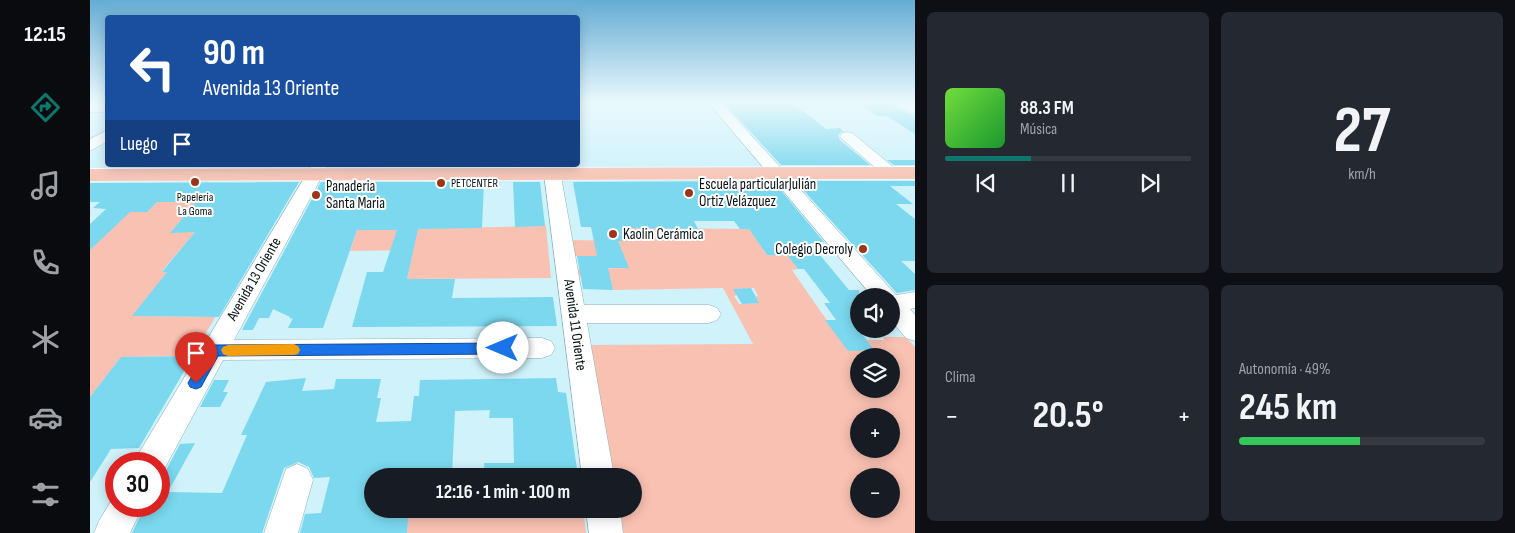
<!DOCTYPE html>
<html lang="es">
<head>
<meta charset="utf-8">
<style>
  body { margin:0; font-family:"Sofia Sans Condensed",sans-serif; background:#242831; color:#f1f3f6; height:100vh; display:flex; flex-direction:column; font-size:19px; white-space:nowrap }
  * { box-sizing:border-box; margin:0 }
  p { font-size:16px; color:#9ea1a6 }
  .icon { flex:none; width:28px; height:28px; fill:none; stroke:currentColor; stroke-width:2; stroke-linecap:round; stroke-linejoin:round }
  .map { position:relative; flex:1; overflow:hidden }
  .panel { display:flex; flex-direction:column; gap:12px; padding:12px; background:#0d0f14; width:600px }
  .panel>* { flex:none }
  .guide { position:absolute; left:15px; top:15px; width:475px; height:152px; border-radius:5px; box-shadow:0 2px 12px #0003; background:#1a4fa0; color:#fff; overflow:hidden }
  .tools { position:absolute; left:760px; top:288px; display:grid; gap:10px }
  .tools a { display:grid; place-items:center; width:50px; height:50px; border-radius:50%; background:#171b24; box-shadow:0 2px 12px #0003; font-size:25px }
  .speed { position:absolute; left:15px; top:452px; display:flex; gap:10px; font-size:25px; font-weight:700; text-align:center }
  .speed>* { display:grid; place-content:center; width:65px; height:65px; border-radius:50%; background:#171b24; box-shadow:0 2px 12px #0003; line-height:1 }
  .speed .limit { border:8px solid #d22; background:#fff; color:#111 }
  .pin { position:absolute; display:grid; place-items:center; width:42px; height:42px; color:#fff; margin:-51px -21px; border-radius:50% 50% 50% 0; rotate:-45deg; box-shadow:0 0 5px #0007 }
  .pin .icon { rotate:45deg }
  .me { position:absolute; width:55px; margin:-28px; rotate:270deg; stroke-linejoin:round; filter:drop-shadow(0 0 4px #0008) }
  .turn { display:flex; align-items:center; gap:18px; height:105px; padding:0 15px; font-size:22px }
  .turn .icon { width:65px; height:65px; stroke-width:2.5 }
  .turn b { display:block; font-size:35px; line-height:42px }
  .then { display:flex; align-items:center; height:48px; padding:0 15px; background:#0003; gap:10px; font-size:19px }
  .big { font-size:38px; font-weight:700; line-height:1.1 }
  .panel .card { flex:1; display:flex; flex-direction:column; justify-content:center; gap:8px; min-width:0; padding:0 18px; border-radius:8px; background:#242831 }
  .panel .dial { align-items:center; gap:0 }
  .dial b { font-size:65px; line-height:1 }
  .song { display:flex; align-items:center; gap:15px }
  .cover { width:60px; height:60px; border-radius:8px; background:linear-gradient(135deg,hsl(100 70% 55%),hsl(130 70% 35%)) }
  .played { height:5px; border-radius:2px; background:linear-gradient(90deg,#0f766e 35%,#363941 35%) }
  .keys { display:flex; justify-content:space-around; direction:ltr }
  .heat { display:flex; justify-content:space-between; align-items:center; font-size:28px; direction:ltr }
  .charge { height:8px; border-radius:4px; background:linear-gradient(90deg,#34c759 49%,#363941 0) }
  .panel .tiles { flex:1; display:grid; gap:12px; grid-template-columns:repeat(2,1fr) }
  .trip { position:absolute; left:274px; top:468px; width:278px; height:50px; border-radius:25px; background:#171b24; box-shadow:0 2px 12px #0003; font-weight:700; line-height:50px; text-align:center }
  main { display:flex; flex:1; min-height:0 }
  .tab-bar { display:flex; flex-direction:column; width:90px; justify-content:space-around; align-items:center; background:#090b0e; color:#9ea1a6 }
  .tab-bar .icon { width:35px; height:35px }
  .tab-bar .current { color:#0f766e }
  .tab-bar b { font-size:22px; color:#f1f3f6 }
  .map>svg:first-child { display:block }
</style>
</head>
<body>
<main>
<nav class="tab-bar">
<b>12:15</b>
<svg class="icon current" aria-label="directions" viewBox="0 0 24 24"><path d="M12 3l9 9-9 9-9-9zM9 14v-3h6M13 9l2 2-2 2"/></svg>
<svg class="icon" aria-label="music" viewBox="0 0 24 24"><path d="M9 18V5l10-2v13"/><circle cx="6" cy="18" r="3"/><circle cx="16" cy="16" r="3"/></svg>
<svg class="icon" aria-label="phone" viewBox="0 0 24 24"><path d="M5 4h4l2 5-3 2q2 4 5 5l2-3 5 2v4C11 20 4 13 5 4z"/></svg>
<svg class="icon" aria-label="climate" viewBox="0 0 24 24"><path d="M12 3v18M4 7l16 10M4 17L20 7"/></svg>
<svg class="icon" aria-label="car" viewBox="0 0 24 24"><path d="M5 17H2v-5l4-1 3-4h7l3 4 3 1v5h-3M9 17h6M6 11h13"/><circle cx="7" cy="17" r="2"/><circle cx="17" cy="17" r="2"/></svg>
<svg class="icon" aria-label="filters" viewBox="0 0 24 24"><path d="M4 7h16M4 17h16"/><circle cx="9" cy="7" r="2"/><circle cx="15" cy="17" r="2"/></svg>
</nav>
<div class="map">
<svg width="825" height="533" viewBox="0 0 825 533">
  <rect width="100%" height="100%" fill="#cff2fb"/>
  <!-- green -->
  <g fill="#f9c1b2" fill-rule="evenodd">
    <polygon points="67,202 106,202 81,232 105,232 72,271 77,272 43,316 125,317 103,356 31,357 0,397 0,250 39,212 57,212"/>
    <polygon points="456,226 461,278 317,279 323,250 260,251 267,230"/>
    <path d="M541 228 659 229 677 255 698 256 708 269 702 270 758 351 783 350 776 340H794L793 337H816L825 347V533H533L528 509H542V476H522L496 345 663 344 633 288 523 290 520 277 485 276 483 269 538 268 534 256H481L478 240 545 241ZM664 288 668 296 665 297 669 303 649 304 644 296 647 295 644 289ZM769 356H801V389H769ZM769 416H801V449H769ZM769 476H801V509H769Z"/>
    <polygon points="319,509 493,509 496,533 317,533"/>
  </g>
  <!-- building -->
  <g fill="#7bd8ee">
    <polygon points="633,102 702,102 736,129 750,128 753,131 748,135 750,140 780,165 691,165"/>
    <polygon points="766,102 803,102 805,107 825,116 825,134 797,116 787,116"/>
    <polygon points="797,160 825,160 825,165 804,165"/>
    <polygon points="683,181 734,242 720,243 759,290 769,290 769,330 784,350 758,351 735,320 746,320 734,303 740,303 714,269 708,269 698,256 677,255 659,229 650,229 644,221 604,221 608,229 541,228 545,241 528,241 539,268 518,268 523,290 493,289 487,256 507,256 501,227 491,227 483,182"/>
    <polygon points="705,181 825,181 825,186 800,186 823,204 806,204 825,219 825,261 811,261 825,274 825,290 807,293"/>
    <polygon points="209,182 129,317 42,316 77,272 72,272 105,232 80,233 106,202 67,202 57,212 40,212 0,250 0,224 16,209 3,208 10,202 0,202 0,183"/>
    <polygon points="231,182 394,182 392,228 328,229 317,279 365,279 362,298 463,297 467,326 262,327 277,272 293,272 307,230 267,230 233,328 198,328 203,318 200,319 200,317 183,309 179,318 169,318 163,330 152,330"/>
    <polygon points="423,182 450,182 455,226 425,227"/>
    <polygon points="661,288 669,303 652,304 643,289"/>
    <polygon points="103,356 49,448 21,449 0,482 0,397 31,357"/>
    <polygon points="216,378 212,391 244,389 246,379 291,379 287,398 291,398 286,422 321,421 324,396 329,396 330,380 466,378 468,392 476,393 488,476 395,476 394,463 424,463 423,418 399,418 400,410 365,411 362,476 282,476 279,509 319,509 317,533 210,533 215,514 231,513 240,477 224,478 219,467 208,462 194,468 172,533 42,533 55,506 69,506 69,478 73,476 90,444 105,443 78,492 132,493 157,435 151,435 176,382"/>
    <polygon points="124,380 139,380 133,392 138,392 130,407 110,407"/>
  </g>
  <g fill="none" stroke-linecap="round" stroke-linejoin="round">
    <!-- minor casing -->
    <g stroke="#8eb0b8" stroke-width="1">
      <g id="minor">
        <polygon points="618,102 631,102 806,295 825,292 825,308 820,309 825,315 825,341 816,338 801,320 801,296 782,296"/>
        <polygon points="805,102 820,102 825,105 825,114 806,105"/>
        <rect x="0" y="104" width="18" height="8"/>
        <polygon points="18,130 18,141 0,151 0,139"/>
        <polygon points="757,132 762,133 807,170 809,173 807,176 795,176 752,139 750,136 752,133"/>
        <polygon points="222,165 238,165 144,340 452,338 461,341 465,348 461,355 452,358 133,360 71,475 69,476 69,464 44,464 49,453"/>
        <polygon points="453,165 469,165 494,305 619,305 627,308 631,314 627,320 619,323 497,323 524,476 492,476"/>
        <polygon points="207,464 218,469 223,480 208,533 174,533 196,469"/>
        <polygon points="26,493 26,506 53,506 40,533 4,533 9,521"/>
        <polygon points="496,509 530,509 533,533 499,533"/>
      </g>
    </g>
    <!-- major casing -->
    <g stroke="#fff" stroke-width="1">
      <polygon id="major" points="825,167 825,179 0,181 0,169"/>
    </g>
    <!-- minor -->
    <use href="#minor" fill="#fff" fill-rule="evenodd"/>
    <!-- major -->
    <use href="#major" fill="#f7c7ba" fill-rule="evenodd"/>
  </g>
  <!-- sky -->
  <linearGradient id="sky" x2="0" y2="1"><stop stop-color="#65acd4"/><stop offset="0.58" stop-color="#e9f9fd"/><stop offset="1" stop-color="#e9f9fd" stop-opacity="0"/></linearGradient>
  <rect width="825" height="176" fill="url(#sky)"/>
  <!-- route -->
  <polygon fill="#1a73e8" stroke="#114b97" points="413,343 418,344 420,348 418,352 413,354 128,356 111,387 106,389 100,387 98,383 119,346 124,345"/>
  <!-- slow -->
  <polygon fill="#f59e0b" points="204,344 208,346 210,350 208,354 204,355 138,356 133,354 131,350 133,347 138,345"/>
  <!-- markers -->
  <g fill="#9d3519" stroke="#fff" stroke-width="2">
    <circle cx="105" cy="182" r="5"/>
    <circle cx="351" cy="183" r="5"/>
    <circle cx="599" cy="193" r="5"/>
    <circle cx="226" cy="195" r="5"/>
    <circle cx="523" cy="234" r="5"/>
    <circle cx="773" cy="249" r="5"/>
  </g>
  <g text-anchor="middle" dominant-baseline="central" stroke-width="4" stroke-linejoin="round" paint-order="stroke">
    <!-- far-poi labels -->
    <g font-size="12" fill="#051113" stroke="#fff" text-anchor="start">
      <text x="361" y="183">PETCENTER</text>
      <text x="105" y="197" text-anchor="middle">Papeleria<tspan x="105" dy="14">La Goma</tspan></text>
    </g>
    <!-- poi labels -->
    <g font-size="15" fill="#051113" stroke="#fff" text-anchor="start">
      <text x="609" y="184">Escuela particularJulián<tspan x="609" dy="17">Ortiz Velázquez</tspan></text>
      <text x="236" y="186">Panaderia<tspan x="236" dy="17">Santa Maria</tspan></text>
      <text x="533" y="234">Kaolin Cerámica</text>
      <text x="763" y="249" text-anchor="end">Colegio Decroly</text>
    </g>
    <!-- street labels -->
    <g font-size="15" fill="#051113" stroke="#fff">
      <text transform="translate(164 279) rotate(-60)">Avenida 13 Oriente</text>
      <text transform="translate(485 325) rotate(82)">Avenida 11 Oriente</text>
    </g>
  </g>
</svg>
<div class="tools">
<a><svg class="icon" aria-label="sound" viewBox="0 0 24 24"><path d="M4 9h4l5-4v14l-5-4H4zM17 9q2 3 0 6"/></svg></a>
<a><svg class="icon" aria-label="layers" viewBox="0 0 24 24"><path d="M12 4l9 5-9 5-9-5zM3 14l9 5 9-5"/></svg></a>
<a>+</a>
<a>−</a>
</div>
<div class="speed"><div class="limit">30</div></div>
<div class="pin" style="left:106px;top:383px;background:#d93025"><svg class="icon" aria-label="arrive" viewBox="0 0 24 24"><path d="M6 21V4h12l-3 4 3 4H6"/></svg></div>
<svg class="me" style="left:413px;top:348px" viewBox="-20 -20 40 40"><circle r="19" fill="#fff"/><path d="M0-13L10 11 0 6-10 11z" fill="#1a73e8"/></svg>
<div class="trip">12:16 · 1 min · 100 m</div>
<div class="guide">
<div class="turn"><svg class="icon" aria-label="left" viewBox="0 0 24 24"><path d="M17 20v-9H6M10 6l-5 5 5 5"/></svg><div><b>90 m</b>Avenida 13 Oriente</div></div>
<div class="then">Luego<svg class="icon" aria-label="arrive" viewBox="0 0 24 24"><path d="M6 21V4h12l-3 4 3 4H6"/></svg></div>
</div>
</div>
<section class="panel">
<div class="tiles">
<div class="card">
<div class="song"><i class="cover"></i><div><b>88.3 FM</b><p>Música</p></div></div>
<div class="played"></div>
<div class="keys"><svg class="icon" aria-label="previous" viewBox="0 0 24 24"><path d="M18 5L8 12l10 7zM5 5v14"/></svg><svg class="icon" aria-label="pause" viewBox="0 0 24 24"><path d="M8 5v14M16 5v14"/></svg><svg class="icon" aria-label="next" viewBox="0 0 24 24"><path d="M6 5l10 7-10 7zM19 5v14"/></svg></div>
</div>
<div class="card dial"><b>27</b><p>km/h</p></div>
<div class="card"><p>Clima</p>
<div class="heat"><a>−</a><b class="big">20.5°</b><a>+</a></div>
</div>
<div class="card"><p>Autonomía · 49%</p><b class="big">245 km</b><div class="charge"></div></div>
</div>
</section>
</main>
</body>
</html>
